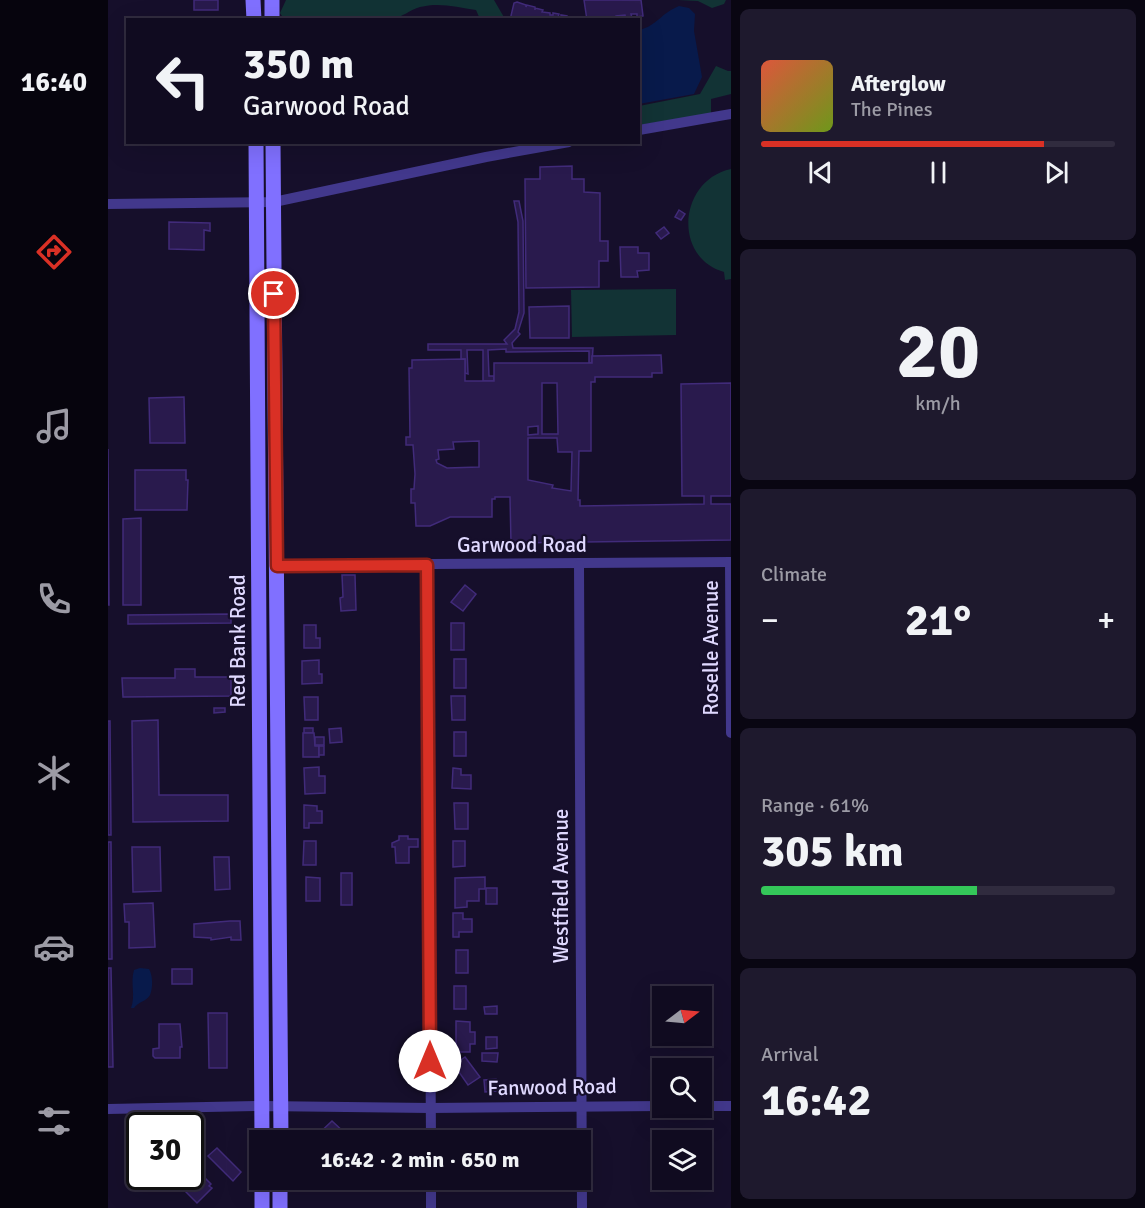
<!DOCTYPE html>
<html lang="en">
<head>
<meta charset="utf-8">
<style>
  body { margin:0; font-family:Signika,sans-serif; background:#1e192d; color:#f1f3f6; height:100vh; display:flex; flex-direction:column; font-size:22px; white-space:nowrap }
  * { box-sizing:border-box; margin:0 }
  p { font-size:20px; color:#9c9ba5 }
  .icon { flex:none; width:33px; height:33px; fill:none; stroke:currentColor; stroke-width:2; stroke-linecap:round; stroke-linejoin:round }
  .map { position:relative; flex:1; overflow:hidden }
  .side { display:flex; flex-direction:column; gap:9px; padding:9px; background:#090612; width:414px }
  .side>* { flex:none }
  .banner { position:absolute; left:18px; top:18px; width:514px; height:126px; border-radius:0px; box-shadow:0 6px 24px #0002,0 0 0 2px #302b3e; background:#100b20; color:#f1f3f6; overflow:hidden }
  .needle { width:39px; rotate:74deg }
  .controls { position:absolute; left:544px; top:986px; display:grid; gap:12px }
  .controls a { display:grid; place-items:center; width:60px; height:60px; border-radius:0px; background:#100b20; box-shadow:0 6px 24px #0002,0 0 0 2px #302b3e; font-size:30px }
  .speed { position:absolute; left:18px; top:1112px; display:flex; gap:12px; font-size:30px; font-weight:700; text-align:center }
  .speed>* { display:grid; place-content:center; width:78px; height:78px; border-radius:50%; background:#100b20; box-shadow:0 6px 24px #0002,0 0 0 2px #302b3e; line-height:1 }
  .speed .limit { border:3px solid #111; border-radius:9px; background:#fff; color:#111 }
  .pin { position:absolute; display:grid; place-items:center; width:51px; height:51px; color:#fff; margin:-26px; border:3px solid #fff; border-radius:50%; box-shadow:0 2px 6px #0007 }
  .me { position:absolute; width:66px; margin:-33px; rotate:0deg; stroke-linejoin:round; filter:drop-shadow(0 0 4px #0008) }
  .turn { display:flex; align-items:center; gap:21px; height:126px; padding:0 18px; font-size:27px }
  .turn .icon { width:78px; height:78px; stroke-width:2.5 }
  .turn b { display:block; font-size:42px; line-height:51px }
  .big { font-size:45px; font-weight:800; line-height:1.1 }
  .side .card { flex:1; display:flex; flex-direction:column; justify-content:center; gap:9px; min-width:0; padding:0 21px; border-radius:9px; background:#1e192d }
  .side .dial { align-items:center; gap:0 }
  .dial b { font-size:78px; line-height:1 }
  .song { display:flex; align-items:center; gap:18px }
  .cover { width:72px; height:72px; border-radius:9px; background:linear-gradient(135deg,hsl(10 70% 55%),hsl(80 70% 35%)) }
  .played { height:6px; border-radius:3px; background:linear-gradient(90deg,#d93025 80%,#302b3e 80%) }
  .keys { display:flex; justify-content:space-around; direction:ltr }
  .heat { display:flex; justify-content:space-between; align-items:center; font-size:33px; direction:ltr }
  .charge { height:9px; border-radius:4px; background:linear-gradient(90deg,#34c759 61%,#302b3e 0) }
  .trip { position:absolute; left:141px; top:1130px; width:342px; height:60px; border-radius:0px; background:#100b20; box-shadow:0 6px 24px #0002,0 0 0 2px #302b3e; font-weight:800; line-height:60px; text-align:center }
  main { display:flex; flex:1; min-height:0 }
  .tab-bar { display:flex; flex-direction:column; width:108px; justify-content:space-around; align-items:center; background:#06040d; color:#9c9ba5 }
  .tab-bar .icon { width:42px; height:42px }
  .tab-bar .current { color:#d93025 }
  .tab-bar b { font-size:27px; color:#f1f3f6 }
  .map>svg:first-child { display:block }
</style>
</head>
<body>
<main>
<nav class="tab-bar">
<b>16:40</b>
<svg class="icon current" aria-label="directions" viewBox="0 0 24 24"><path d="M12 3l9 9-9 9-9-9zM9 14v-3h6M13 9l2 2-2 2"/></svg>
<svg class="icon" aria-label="music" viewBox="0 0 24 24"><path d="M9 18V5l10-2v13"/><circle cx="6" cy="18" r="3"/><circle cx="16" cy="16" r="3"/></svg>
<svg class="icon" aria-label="phone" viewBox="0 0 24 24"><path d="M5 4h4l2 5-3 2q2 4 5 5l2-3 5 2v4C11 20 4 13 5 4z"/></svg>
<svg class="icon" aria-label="climate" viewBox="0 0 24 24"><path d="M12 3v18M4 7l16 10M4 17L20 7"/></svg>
<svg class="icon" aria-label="car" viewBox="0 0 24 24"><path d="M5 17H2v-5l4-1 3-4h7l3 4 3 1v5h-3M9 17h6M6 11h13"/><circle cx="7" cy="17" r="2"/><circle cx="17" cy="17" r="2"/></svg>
<svg class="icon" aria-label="filters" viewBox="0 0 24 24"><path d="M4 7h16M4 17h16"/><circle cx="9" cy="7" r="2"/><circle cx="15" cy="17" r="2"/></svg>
</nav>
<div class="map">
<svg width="623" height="1208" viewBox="0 0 623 1208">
  <rect width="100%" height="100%" fill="#160f2b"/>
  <!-- green -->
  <g fill="#123335">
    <path d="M178 0H386L397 19H372L368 10C349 7 331 2 312 7 302 10 294 17 285 19 272 23 257 16 243 20L176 19 172 13Z"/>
    <polygon points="570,0 618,0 616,4 604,8 590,1"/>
    <polygon points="608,66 620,71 623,71 623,94 603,99 603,114 531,125 531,106 592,94"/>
    <path d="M623 169V279L617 280 616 272C564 257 571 180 623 169Z"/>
    <polygon points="568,289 568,335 464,337 463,290"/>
  </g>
  <!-- water -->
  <g fill="#081a4b">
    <path d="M571 6 581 8 587 14 586 31 594 77 586 94 531 104V30C549 26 553 13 571 6Z"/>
    <path d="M32 968 41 969C45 976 45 988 42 995 39 1001 30 1002 26 1008H23C28 996 22 983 26 970Z"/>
  </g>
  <!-- building -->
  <g fill="#291a4d" stroke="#412b7a" stroke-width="1.5" fill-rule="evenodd">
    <rect x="86" y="0" width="24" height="10"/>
    <polygon points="476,0 533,0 535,16 529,17 529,14 523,14 524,18 518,19 517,15 508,16 508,20 503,20 503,17 497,18 497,20 479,20"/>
    <polygon points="409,2 418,5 418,7 419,5 427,7 427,10 427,8 435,10 434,12 442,13 442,15 445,15 445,13 451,14 450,17 453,17 453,15 459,16 459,20 402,20 406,3"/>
    <polygon points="464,166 464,179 476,179 476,192 492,193 492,241 500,241 500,261 491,261 491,287 418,288 417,179 432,179 432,167"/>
    <polygon points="406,201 411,201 415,221 416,313 410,332 412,334 404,343 405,348 485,348 484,363 481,363 481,351 398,352 398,349 380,350 381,376 386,376 386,381 375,381 375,350 359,350 360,374 357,373 357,359 353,359 353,350 320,350 320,344 399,344 396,340 407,329 411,312 410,222"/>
    <polygon points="571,210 577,214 573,220 567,217"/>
    <polygon points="61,222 102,223 102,231 96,230 96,250 61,249"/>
    <polygon points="556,227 561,233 553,239 548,233"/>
    <polygon points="512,247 530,247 530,253 541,253 541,270 529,271 530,277 513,277"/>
    <polygon points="461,306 461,338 422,338 421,307"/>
    <path d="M553 355 554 373H544V377H487V382H483V451H471L470 500H472V506L596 504V496H574L573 384 623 383V496H603V504H623V540L403 543 402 497H387V499H384V517H342L322 526H308L307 503H303V489H306L307 474 305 445H298V437H302L301 368H304V360L357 359V381H386V363H484V356ZM434 383H449L450 434H434ZM430 426V434L420 435V427ZM420 438H449L450 452H464L463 491 444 488 445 485 420 480ZM371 441V467L339 468 329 463 328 460 331 459 330 450 346 449 345 442Z"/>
    <polygon points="76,397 77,443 42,443 41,398"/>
    <polygon points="0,449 1,605 0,605"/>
    <polygon points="27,470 78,470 78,480 80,480 79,510 27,510"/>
    <polygon points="33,518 33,605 15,605 15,519"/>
    <polygon points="234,575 247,575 248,610 233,611 232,598 235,597"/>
    <polygon points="357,585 368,594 355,611 343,602"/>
    <polygon points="123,614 123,623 20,624 20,615"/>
    <rect x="343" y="623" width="13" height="27"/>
    <polygon points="196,625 208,625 208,638 212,638 212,648 196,648"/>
    <rect x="346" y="659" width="12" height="29"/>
    <polygon points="211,660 211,674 214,674 214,683 194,684 194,661"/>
    <polygon points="67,669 87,669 87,677 123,677 123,696 15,697 14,678 67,678"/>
    <polygon points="343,696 357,696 357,720 344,720"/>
    <polygon points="196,697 210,697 210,720 197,720"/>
    <polygon points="106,708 117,708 117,712 106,713"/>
    <polygon points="50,720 51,795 120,795 120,821 25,822 24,721"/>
    <polygon points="0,721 2,721 3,835 0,835"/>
    <rect x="196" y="728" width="9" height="5"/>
    <polygon points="233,728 234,742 222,743 221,729"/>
    <rect x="346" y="732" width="12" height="24"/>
    <polygon points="195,733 206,733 207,746 211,746 211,757 195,757"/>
    <rect x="207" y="737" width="9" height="8"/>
    <rect x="211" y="746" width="5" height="9"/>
    <polygon points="211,767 211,776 217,776 217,793 197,794 196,768"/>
    <polygon points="345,768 353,769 353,775 363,775 363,789 344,788"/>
    <polygon points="346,803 360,803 360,829 347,829"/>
    <polygon points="196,805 209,806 209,811 214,811 214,823 201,823 201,828 196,828"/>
    <polygon points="291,836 300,836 300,839 310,839 310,847 301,847 301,863 288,863 287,847 284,847 284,843 291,840"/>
    <polygon points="196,841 208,841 208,865 195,865"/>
    <polygon points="345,841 357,841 357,866 345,867"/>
    <polygon points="0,842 3,842 4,959 0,959"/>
    <polygon points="24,847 52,847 53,891 25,892"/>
    <polygon points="106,857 121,857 122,889 107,890"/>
    <rect x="233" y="873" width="11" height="32"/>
    <polygon points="198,877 212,878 212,901 198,901"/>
    <polygon points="377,877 377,889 371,889 371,901 359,901 359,907 347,908 347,878"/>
    <rect x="378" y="888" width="11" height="16"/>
    <polygon points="45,903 47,947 21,948 21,922 17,922 16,904"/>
    <polygon points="345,913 355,913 355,919 364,919 364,932 351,932 351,937 345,937"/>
    <polygon points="122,921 132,921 133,940 123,940 123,937 103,940 103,938 86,937 86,924"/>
    <rect x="348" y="950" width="12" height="23"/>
    <polygon points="0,968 3,968 5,1067 0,1067"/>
    <rect x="64" y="969" width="20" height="15"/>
    <rect x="346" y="986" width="12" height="23"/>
    <polygon points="389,1006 389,1014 377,1014 376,1007"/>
    <polygon points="100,1013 119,1013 119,1068 101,1068"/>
    <polygon points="348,1021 362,1022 362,1032 367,1032 367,1044 362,1044 362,1052 348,1052"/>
    <polygon points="51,1024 72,1024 74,1047 72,1047 72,1058 47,1058 45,1056 45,1049 51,1048"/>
    <polygon points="378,1037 389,1037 389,1048 378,1049"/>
    <polygon points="374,1053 390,1053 389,1062 374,1061"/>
    <polygon points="357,1057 372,1077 360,1085 346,1065"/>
    <polygon points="388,1079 389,1091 377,1092 376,1080"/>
    <polygon points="224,1121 238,1134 233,1140 206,1140 205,1139"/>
    <polygon points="109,1148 133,1172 125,1181 100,1156"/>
    <polygon points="86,1171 88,1173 90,1171 103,1184 101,1186 104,1188 89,1203 72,1186"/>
  </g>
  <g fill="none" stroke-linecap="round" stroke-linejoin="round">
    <!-- street -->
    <g stroke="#42388c" stroke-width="10">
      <polyline points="531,130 623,114"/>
      <polyline points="0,204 166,202 378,157 461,142"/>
      <polyline points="622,562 623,733"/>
      <polyline points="169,565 623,562"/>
      <polyline points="319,565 323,1140"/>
      <polyline points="471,565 474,1208"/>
      <polyline points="594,1106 623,1106"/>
      <polyline points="0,1109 154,1106 322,1108 555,1106"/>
      <polyline points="323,1179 323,1208"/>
    </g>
    <!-- secondary -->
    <g stroke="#8070ff" stroke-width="15">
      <polyline points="145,0 146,20"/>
      <polyline points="164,0 164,20"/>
      <polyline points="148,142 154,1140"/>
      <polyline points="165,142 173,1140"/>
      <polyline points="154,1179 154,1208"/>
      <polyline points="172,1208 172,1179"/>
    </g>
  </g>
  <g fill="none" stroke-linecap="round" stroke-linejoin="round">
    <!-- route casing -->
    <g stroke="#8d1f18" stroke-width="15">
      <polyline id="route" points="166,294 169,566 319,565 322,1061"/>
    </g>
    <!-- route -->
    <use href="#route" stroke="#d93025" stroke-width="10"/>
  </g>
  <g text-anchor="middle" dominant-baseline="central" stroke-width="4.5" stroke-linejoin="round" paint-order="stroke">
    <!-- street labels -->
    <g font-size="21" fill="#e0d9ff" stroke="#160f2b">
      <text x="414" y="545">Garwood Road</text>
      <text transform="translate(130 641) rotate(-90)">Red Bank Road</text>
      <text transform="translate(603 648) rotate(-90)">Roselle Avenue</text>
      <text transform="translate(453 886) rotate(-90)">Westfield Avenue</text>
      <text transform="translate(444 1087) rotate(-1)">Fanwood Road</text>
    </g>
  </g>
</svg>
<div class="controls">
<a><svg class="needle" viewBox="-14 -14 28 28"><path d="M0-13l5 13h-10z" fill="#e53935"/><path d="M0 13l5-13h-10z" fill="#9c9ba5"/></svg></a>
<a><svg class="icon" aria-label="search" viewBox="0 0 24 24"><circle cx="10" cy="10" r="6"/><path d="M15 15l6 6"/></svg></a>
<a><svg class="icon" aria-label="layers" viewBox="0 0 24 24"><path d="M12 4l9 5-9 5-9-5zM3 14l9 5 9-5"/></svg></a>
</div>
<div class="speed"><div class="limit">30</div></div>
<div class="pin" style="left:166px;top:294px;background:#d93025"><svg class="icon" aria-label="arrive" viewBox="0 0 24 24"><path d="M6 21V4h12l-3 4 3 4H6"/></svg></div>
<svg class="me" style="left:322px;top:1061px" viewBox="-20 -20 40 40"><circle r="19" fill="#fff"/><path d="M0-13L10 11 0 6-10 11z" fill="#d93025"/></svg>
<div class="trip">16:42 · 2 min · 650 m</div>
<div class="banner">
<div class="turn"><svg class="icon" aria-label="left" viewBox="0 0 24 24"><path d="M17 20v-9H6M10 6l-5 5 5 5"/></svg><div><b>350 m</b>Garwood Road</div></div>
</div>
</div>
<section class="side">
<div class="card">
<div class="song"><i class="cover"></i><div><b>Afterglow</b><p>The Pines</p></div></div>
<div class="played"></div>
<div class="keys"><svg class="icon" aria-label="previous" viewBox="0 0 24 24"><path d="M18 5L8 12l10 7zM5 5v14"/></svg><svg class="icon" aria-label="pause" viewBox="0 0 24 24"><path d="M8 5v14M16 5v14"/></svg><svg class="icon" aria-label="next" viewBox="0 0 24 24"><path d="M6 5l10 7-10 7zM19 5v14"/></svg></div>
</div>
<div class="card dial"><b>20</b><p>km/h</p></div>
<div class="card"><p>Climate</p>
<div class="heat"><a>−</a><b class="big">21°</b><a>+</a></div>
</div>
<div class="card"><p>Range · 61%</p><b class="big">305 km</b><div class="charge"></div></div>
<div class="card"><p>Arrival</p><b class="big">16:42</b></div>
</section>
</main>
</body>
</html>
